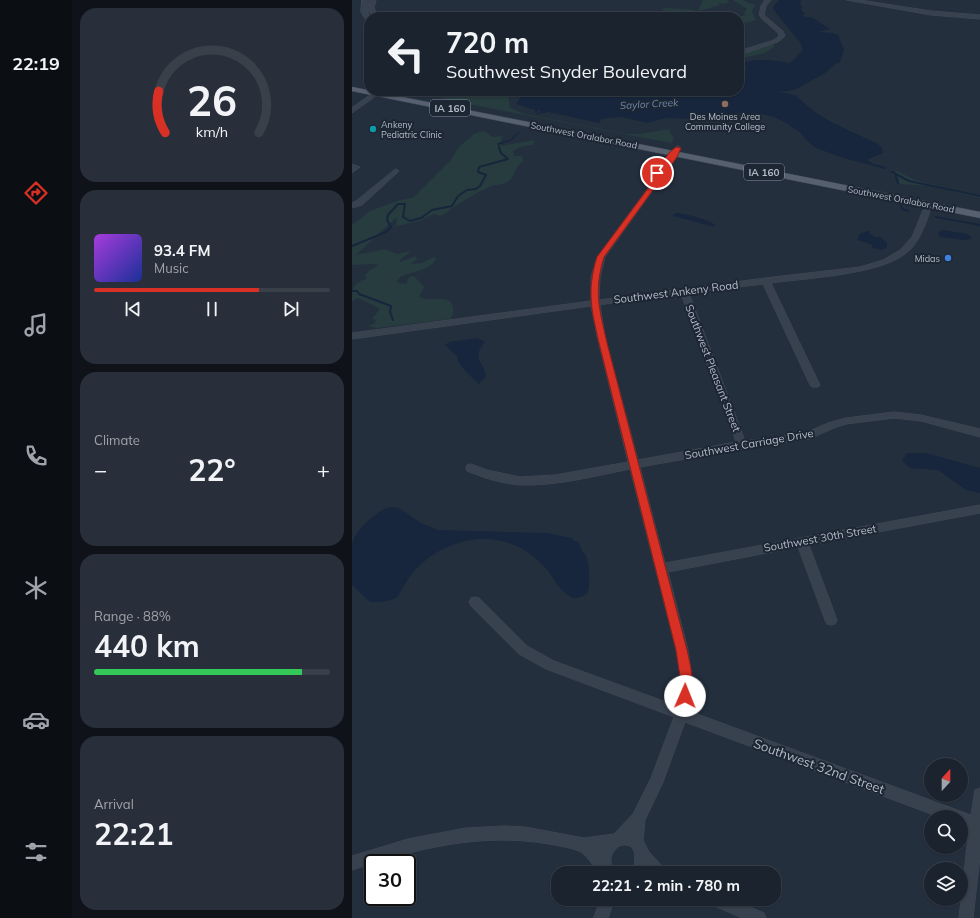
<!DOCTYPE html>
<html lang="en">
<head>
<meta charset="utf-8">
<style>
  body { margin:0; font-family:Mulish,sans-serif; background:#282f3a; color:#f1f3f6; height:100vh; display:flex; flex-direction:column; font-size:15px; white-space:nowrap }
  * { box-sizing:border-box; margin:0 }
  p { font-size:13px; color:#a0a4aa }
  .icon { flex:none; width:22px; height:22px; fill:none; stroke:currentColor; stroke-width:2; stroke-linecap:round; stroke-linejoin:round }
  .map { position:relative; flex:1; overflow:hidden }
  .panel { display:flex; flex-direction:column; gap:8px; padding:8px; background:#0f1319; width:280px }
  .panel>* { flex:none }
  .guide { position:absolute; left:12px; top:12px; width:380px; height:84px; border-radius:16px; box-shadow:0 1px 3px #0004,0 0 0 1px #39404a; background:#1b232e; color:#f1f3f6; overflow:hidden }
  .needle { width:26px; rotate:21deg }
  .buttons { position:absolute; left:572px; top:758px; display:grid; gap:8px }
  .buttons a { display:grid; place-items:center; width:44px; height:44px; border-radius:50%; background:#1b232e; box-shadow:0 1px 3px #0004,0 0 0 1px #39404a; font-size:20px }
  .speed { position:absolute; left:12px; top:854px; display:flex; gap:8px; font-size:20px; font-weight:700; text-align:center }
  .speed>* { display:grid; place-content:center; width:52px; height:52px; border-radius:50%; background:#1b232e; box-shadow:0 1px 3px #0004,0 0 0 1px #39404a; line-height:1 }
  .speed .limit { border:2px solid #111; border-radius:6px; background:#fff; color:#111 }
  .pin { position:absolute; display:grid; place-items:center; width:34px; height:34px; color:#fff; margin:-17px; border:2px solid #fff; border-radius:50%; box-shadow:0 1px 4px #0007 }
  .me { position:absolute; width:44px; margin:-22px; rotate:1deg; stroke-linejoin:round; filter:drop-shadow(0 0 3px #0008) }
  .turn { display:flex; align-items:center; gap:14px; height:84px; padding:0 16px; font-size:18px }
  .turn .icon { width:52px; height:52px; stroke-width:2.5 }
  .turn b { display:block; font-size:28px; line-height:34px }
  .big { font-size:30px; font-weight:700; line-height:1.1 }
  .panel .card { flex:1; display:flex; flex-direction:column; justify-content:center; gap:6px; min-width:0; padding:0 14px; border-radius:16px; background:#282f3a }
  .panel .dial { align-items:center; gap:0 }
  .dial svg { height:104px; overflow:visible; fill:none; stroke:#39404a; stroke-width:7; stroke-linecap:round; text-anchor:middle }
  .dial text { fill:#f1f3f6; stroke:none }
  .song { display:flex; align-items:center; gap:12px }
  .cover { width:48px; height:48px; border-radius:6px; background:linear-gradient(135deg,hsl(280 70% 55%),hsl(230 70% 35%)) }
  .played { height:4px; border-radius:2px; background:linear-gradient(90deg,#d93025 70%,#39404a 70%) }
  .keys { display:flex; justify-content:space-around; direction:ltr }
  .heat { display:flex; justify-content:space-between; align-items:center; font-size:22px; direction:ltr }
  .charge { height:6px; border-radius:3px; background:linear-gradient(90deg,#34c759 88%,#39404a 0) }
  .trip { position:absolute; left:199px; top:866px; width:230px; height:40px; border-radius:16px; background:#1b232e; box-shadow:0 1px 3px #0004,0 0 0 1px #39404a; font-weight:700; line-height:40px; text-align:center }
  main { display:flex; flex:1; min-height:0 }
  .dock { display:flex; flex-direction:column; width:72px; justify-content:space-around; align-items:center; background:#0b0e12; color:#a0a4aa }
  .dock .icon { width:28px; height:28px }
  .dock .active { color:#d93025 }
  .dock b { font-size:18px; color:#f1f3f6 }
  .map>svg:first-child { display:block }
</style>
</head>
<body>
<main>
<nav class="dock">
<b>22:19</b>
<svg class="icon active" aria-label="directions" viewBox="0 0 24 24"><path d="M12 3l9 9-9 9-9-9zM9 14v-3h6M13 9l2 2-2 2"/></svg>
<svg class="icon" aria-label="music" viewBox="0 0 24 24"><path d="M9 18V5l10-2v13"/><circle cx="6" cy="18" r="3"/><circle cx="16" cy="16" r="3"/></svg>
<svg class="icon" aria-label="phone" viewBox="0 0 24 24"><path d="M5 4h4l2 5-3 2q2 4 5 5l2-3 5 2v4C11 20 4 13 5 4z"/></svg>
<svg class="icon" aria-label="climate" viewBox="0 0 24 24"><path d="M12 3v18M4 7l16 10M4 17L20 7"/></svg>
<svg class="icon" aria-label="car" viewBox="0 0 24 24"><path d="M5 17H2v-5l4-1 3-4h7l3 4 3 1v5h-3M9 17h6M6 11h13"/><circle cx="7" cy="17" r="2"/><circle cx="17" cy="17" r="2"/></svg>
<svg class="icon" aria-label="filters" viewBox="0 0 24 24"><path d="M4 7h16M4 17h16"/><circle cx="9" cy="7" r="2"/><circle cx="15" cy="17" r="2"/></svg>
</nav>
<section class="panel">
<div class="card dial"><svg viewBox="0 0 100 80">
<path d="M14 69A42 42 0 1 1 86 69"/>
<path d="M14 69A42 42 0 0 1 9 37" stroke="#d93025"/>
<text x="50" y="56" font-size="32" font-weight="700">26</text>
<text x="50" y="72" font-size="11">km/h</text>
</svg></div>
<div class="card">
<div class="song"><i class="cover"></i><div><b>93.4 FM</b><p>Music</p></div></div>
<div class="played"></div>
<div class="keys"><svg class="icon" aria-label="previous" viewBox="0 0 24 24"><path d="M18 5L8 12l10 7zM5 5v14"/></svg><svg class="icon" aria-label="pause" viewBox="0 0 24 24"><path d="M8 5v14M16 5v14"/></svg><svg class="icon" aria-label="next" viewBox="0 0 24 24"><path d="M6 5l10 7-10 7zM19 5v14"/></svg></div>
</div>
<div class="card"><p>Climate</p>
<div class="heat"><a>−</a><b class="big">22°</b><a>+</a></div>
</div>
<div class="card"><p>Range · 88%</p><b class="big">440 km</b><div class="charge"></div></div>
<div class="card"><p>Arrival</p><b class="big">22:21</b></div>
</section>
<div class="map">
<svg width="628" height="918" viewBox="0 0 628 918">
  <rect width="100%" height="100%" fill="#242f3e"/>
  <!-- green -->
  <g fill="#263c3f">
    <polygon points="351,0 375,0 377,2 373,4 366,3 368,5 346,11"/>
    <polygon points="381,0 391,0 399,4 403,4 400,11 404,20 387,25 387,17 379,16 393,16 392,13 395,9"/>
    <polygon points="317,8 341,10 344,11 341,13 348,17 322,17 309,9"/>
    <polygon points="422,44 422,47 412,53 387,59 387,54"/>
    <path d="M62 91C80 91 142 87 156 94L158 108 172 114 275 134H288L317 129 322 139 319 143 111 103Z"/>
    <path d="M130 131 134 132 140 137 151 136 148 143 149 146 182 140 181 145 168 147 161 151 162 156H170L172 161C162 165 164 177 155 182 149 185 142 185 137 187 120 195 104 205 89 216L82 214 67 221 41 227 44 225 45 217 4 255 33 249 45 254 59 251 48 260V262L64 256 65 259 59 264 70 263 82 257 84 259C77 273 55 270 45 280L46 283 54 284 57 277 62 276 72 287 67 297C78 302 88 296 98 301 102 306 103 313 98 319L25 328 16 326 23 323 24 320 20 319 27 310V308L6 298 0 301C0 288 1 283 14 279L15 277 12 276 18 270 27 265 22 264 0 265V225L18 211 48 200 61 198 98 161 107 147 122 134Z"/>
    <polygon points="545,171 563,180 628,196 628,198 577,186 548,184 546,178 539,174"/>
  </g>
  <!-- water -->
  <g fill="#17263c">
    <polygon points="427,0 450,0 448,2 450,8 449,9 453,14 450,16 461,18 478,29 466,32 480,33 486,35 492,50 488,62 483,64 475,72 442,90 427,92 443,95 464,113 481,123 526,144 530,148 531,153 515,160 526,167 491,158 464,148 452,138 449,133 434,123 422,117 406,113 389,113 345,119 314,118 295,123 270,117 256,118 250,119 247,123 196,112 188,114 191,111 187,110 183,113 183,110 164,104 168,98 176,94 214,94 225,92 230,94 318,91 387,91 387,73 394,69 393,62 404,60 418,60 438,63 451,50 448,42 442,35 421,9 422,5"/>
    <path d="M324 213C332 213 358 220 363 225L362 227 321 216V215Z"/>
    <polygon points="591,230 616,234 620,239 612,240 588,237 586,232"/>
    <polygon points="515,231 518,231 518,234 523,237 529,237 535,243 535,248 529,250 521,248 519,244 505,240 508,234"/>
    <path d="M125 338 133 342C118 360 133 361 134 377L127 384 114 372 107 363 105 356 93 345 97 342Z"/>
    <polygon points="555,453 574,453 628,468 628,493 614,490 586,470 558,468 550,461"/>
    <path d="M38 507 47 508 69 523 86 530 194 533 220 538 222 541 227 542 230 551C239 557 238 583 236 593 231 596 225 600 219 597 209 592 203 581 197 572 183 555 165 543 144 540 113 535 79 550 60 574 55 579 49 593 45 597 38 602 27 602 18 602L0 585C0 572 0 558 0 545 1 532 26 509 38 507Z"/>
  </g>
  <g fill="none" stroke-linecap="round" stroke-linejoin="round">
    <!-- stream-far1 -->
    <g stroke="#17263c" stroke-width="1.5">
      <polyline points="185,114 191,110"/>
      <polyline points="148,149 146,144 159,140 167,132"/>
    </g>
    <!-- stream -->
    <g stroke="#17263c" stroke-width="2">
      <polyline points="522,165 533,168"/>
      <polyline points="540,172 557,181 628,196"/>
      <polyline points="543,174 546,183"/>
      <polyline points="549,206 550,209 556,211"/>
      <polyline points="584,217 628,225"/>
      <polyline points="0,246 34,232 39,227 35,220 36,215 46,204 53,204 51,217 58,221 69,218 80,210 100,206 106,196 115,190 124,189 128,186 134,175 126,172 127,167 156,159 149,153 147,148"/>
      <polyline points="0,291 5,291 7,294 39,306 38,312 41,320"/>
    </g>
    <!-- minor casing -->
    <g stroke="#414a57" stroke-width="1">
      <g id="minor">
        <path d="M10 0H16C15 9 17 15 17 23L15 22 9 12Z"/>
        <polygon points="18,0 24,0 22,8 26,17 20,17 16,8"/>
        <polygon points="413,0 419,0 414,6 412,15 431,31 433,36 426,42 387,55 387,51 422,40 427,36 426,33 410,19 407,15 409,6"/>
        <polygon points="495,0 508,0 579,11 628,15 628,19 579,15"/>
        <polygon points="24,91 31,91 0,113 0,108"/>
        <path d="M326 146 329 148 325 157 253 257 248 277 247 300 413 278 508 267 531 260 548 250 560 237 571 210H577L578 212C572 227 567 244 553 254 526 275 454 278 419 283L468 385 466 387H460L458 385 411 284 337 293 393 441 455 432 476 423 494 418 542 412 569 415 628 429V437L569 421 542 418 494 424 482 428 457 439 390 449 288 467 313 563 628 505V513L457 545 485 620 483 624 479 625 475 624 473 620 446 547 316 572 336 650 340 676 337 711 619 815 623 790 628 788V857L621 918H607L617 828 609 825V817H587L333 722 311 782 293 820 291 840 297 852 312 868 314 873H297L295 871 294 873H280C284 862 287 840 267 846 257 854 258 861 261 873H247C242 867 234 854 227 851 218 847 206 846 197 844 129 832 63 849 0 870V856L56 839 114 828 153 826 173 827 232 838 262 834 281 814 299 778 322 717 194 669 167 654 119 606 117 602 119 598 123 597 127 598 175 646 202 661 325 706 328 676 324 650 278 469C243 476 205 486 169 485 151 484 132 478 115 471L114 468 115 465 119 464 135 470 168 477 203 475 276 462 245 336 239 306 0 339V333L239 301V277L245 257 319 157 324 147ZM329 294 384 442 286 460 253 336 248 305Z"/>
        <polygon points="0,164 8,167 0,173"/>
        <polygon points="44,169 47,171 46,172 10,205 0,208 0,203 4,201"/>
        <polygon points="249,899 261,899 262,901 256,918 242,918"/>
        <polygon points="356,899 380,899 412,913 414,918 390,918 358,904"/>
      </g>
    </g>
    <!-- major casing -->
    <g stroke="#414a57" stroke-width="1">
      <polygon id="major" points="0,87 628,212 628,218 0,91"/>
    </g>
    <!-- minor -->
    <use href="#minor" fill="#38414e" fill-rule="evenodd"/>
    <!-- major -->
    <use href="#major" fill="#56606e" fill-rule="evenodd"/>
  </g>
  <!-- route -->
  <path fill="#d93025" stroke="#8d1f18" d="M324 147 329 148 325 157 252 257C241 292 248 312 256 347L335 650C338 664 344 685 337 700L333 701 329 700 328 696V676L324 650 248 347C240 312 234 292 245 257L306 175H302V172L318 152Z"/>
  <!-- markers -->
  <circle fill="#8d6e63" stroke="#1d2633" stroke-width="1.5" cx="373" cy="104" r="4"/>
  <circle fill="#0f9aa8" stroke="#1d2633" stroke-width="1.5" cx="21" cy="129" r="4"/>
  <circle fill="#3f7fe0" stroke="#1d2633" stroke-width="1.5" cx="596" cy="258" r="4"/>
  <g text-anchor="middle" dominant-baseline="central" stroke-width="4" stroke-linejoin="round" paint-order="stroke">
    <!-- far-poi labels -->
    <g font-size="9" fill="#b4bcc9" stroke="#1d2633">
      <text x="373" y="116">Des Moines Area<tspan x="373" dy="10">Community College</tspan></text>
      <text x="29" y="124" text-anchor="start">Ankeny<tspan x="29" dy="10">Pediatric Clinic</tspan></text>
      <text x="588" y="258" text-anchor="end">Midas</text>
    </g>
    <!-- far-street labels -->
    <g font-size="9" fill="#b4bcc9" stroke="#1d2633">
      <text transform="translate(232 135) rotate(11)">Southwest Oralabor Road</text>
      <text transform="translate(549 199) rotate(11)">Southwest Oralabor Road</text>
    </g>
    <!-- far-water labels -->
    <g font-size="10" font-style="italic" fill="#6d86a8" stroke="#1d2633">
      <text transform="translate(297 104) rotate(-3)">Saylor Creek</text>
    </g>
    <!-- shield labels -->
    <g fill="#1d2633" stroke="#878f9c" stroke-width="1">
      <rect x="78" y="100" width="40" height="16" rx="3"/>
      <rect x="392" y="164" width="40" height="16" rx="3"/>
    </g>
    <g font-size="10" font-weight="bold" fill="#b4bcc9">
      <text x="98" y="108">IA 160</text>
      <text x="412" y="172">IA 160</text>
    </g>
    <!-- street labels -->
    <g font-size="11" fill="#b4bcc9" stroke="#1d2633">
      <text transform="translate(324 292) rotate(-7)">Southwest Ankeny Road</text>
      <text transform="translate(361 368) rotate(69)">Southwest Pleasant Street</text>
      <text transform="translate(397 444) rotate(-10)">Southwest Carriage Drive</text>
      <text transform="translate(468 538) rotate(-10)">Southwest 30th Street</text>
    </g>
    <!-- near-street labels -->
    <g font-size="13" fill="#b4bcc9" stroke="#1d2633">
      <text transform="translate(467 766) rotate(20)">Southwest 32nd Street</text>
    </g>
  </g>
</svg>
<div class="buttons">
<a><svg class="needle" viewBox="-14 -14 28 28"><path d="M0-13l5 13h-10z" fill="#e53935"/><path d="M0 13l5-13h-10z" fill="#a0a4aa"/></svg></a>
<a><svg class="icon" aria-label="search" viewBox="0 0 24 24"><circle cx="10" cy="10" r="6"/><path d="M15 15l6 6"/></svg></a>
<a><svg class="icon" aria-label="layers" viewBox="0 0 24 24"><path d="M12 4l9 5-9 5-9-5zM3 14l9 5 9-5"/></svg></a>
</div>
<div class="speed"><div class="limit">30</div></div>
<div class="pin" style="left:305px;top:173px;background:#d93025"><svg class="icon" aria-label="arrive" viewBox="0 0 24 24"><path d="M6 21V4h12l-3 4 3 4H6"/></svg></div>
<svg class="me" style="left:333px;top:696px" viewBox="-20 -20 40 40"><circle r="19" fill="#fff"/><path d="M0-13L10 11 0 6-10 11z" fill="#d93025"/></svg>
<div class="trip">22:21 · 2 min · 780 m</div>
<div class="guide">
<div class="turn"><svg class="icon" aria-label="left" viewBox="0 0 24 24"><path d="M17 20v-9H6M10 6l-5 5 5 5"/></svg><div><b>720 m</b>Southwest Snyder Boulevard</div></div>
</div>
</div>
</main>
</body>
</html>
